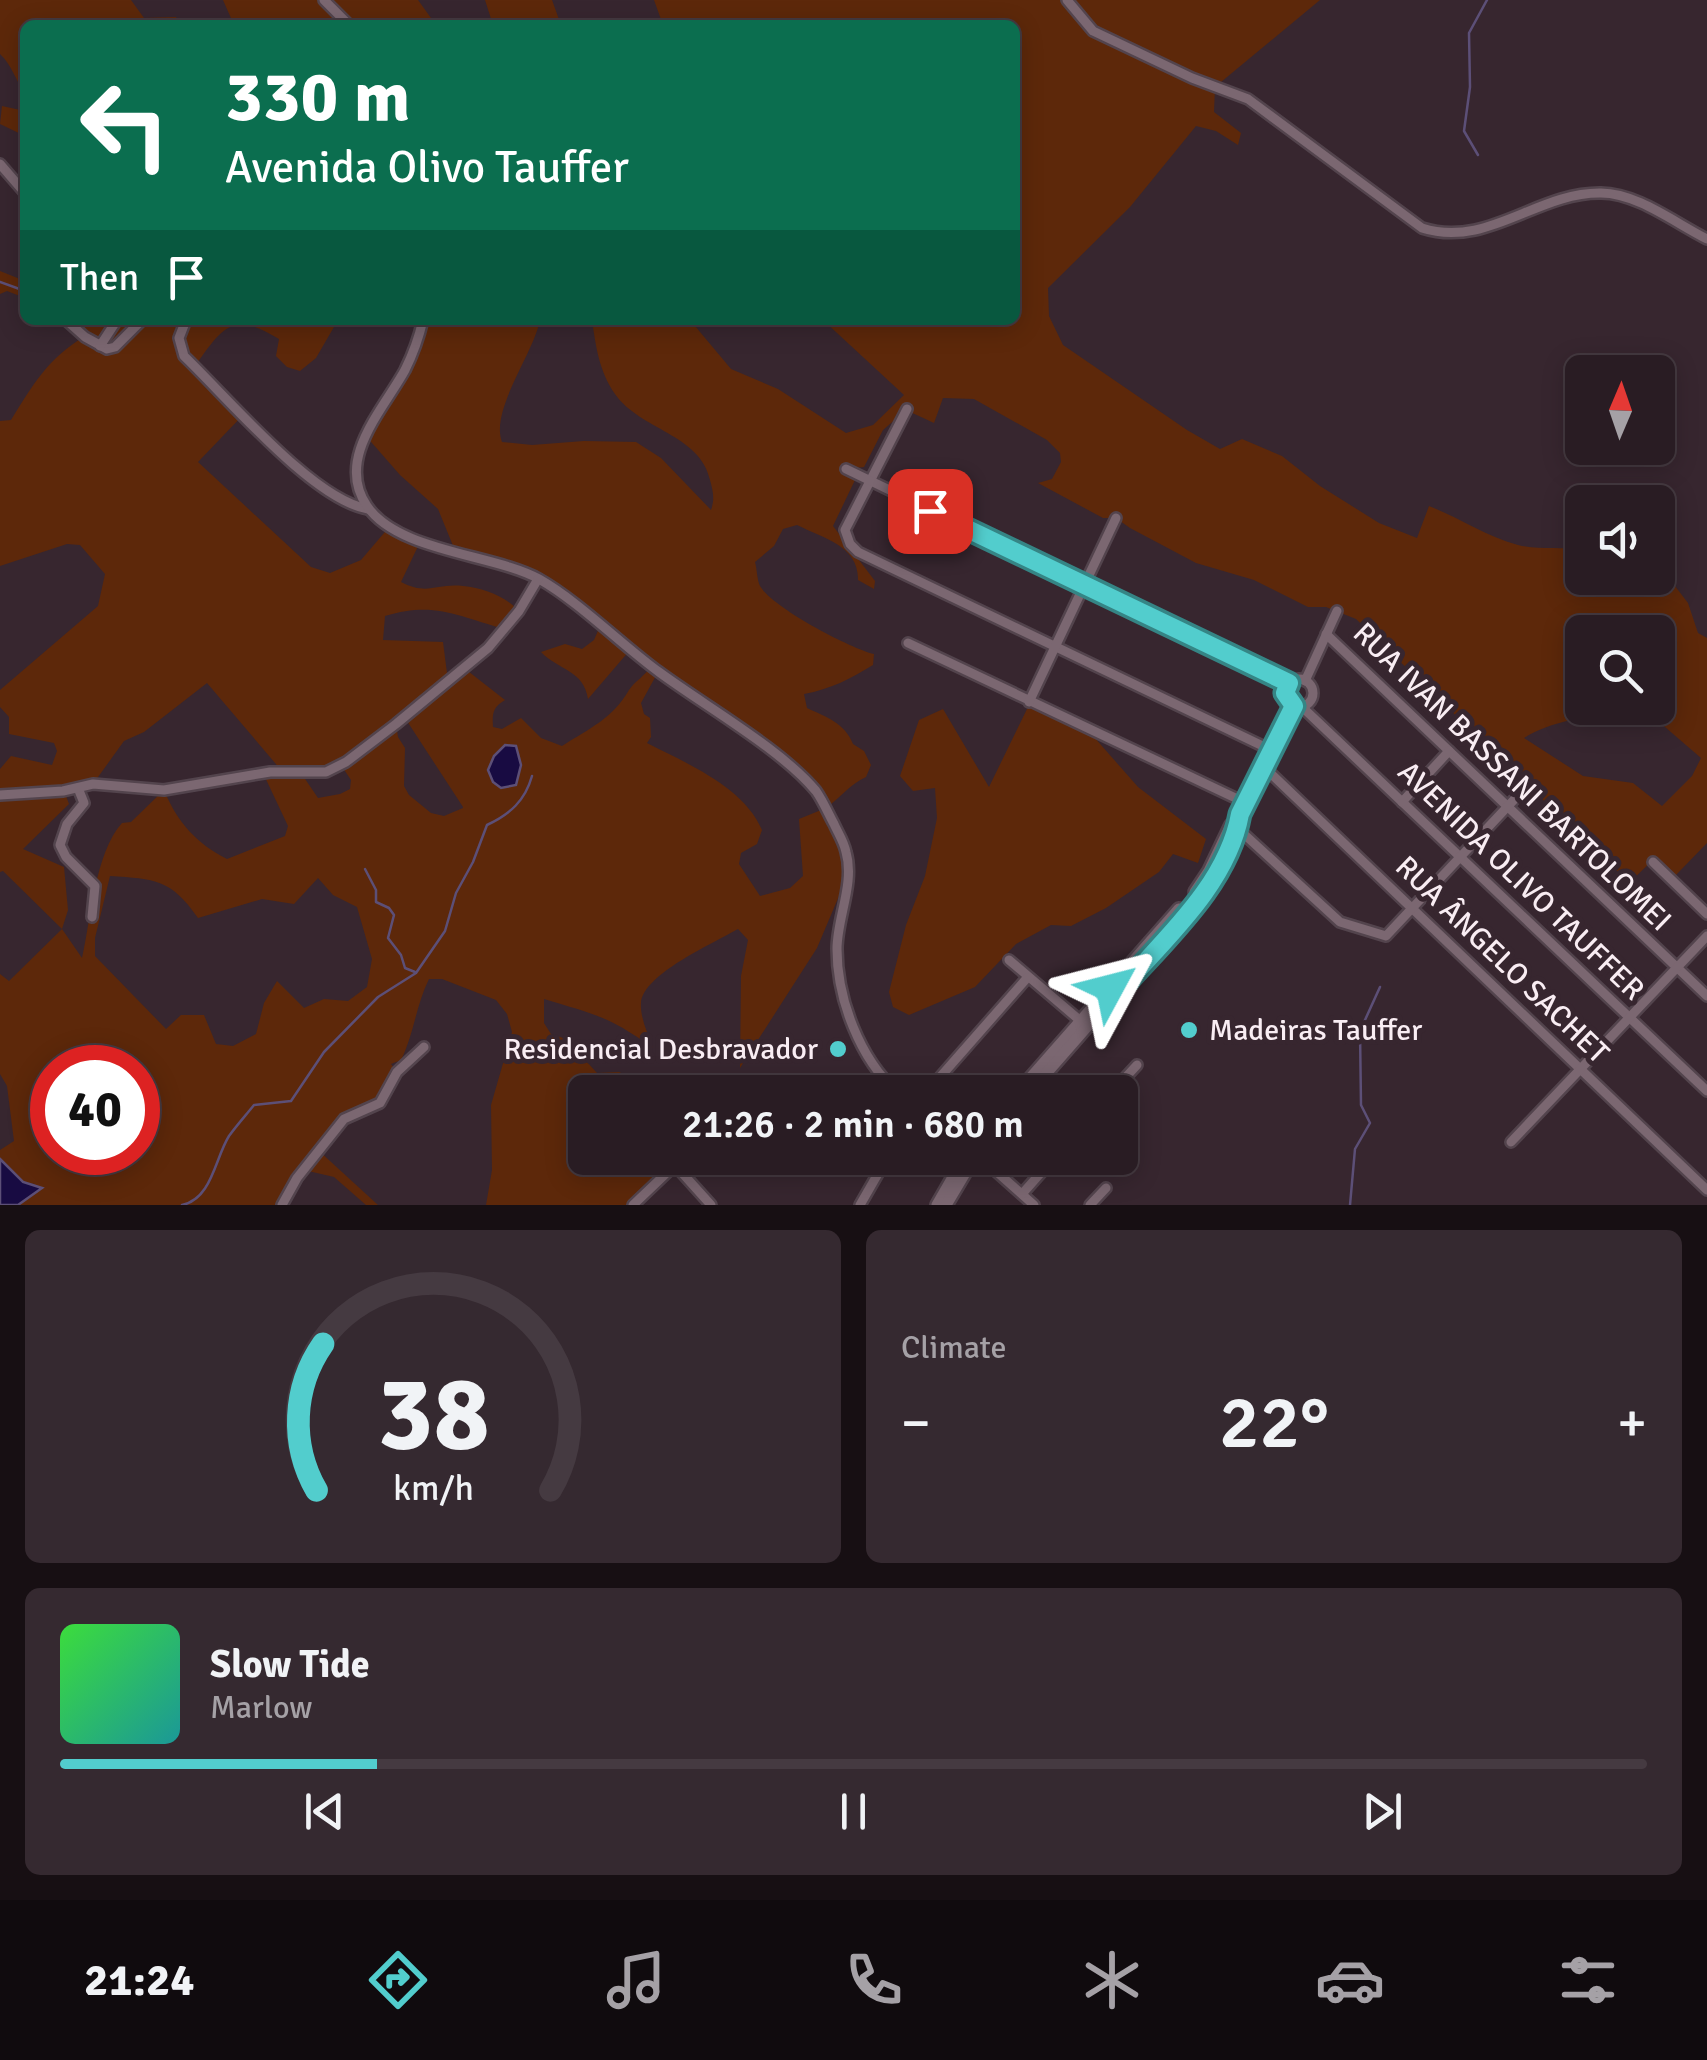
<!DOCTYPE html>
<html lang="en">
<head>
<meta charset="utf-8">
<style>
  body { margin:0; font-family:Signika,sans-serif; background:#352930; color:#f1f3f6; height:100vh; display:flex; flex-direction:column; font-size:38px; white-space:nowrap }
  * { box-sizing:border-box; margin:0 }
  p { font-size:32px; color:#a5a1a6 }
  .icon { flex:none; width:55px; height:55px; fill:none; stroke:currentColor; stroke-width:2; stroke-linecap:round; stroke-linejoin:round }
  .map { position:relative; height:1205px; overflow:hidden }
  .sheet { display:flex; flex-direction:column; gap:25px; padding:25px; background:#170f13; flex:1 }
  .sheet>* { flex:none }
  .top-card { position:absolute; left:20px; top:20px; width:1000px; height:305px; border-radius:15px; box-shadow:0 5px 25px #0003,0 0 0 2px #453a41; background:#0b6e4f; color:#fff; overflow:hidden }
  .needle { width:65px; rotate:2deg }
  .controls { position:absolute; left:1565px; top:355px; display:grid; gap:20px }
  .controls a { display:grid; place-items:center; width:110px; height:110px; border-radius:15px; background:#291c23; box-shadow:0 5px 25px #0003,0 0 0 2px #453a41; font-size:50px }
  .speed { position:absolute; left:30px; top:1045px; display:flex; gap:20px; font-size:50px; font-weight:700; text-align:center }
  .speed>* { display:grid; place-content:center; width:130px; height:130px; border-radius:50%; background:#291c23; box-shadow:0 5px 25px #0003,0 0 0 2px #453a41; line-height:1 }
  .speed .limit { border:15px solid #d22; background:#fff; color:#111 }
  .pin { position:absolute; display:grid; place-items:center; width:85px; height:85px; color:#fff; margin:-42px; border-radius:20px; box-shadow:0 5px 15px #0006 }
  .me { position:absolute; width:110px; margin:-55px; rotate:52deg; stroke-linejoin:round; filter:drop-shadow(0 0 8px #0008) }
  .turn { display:flex; align-items:center; gap:35px; height:210px; padding:0 40px; font-size:45px }
  .turn .icon { width:130px; height:130px; stroke-width:2.5 }
  .turn b { display:block; font-size:70px; line-height:85px }
  .then { display:flex; align-items:center; height:95px; padding:0 40px; background:#0003; gap:20px; font-size:38px }
  .big { font-size:75px; font-weight:600; line-height:1.1 }
  .sheet .tile { flex:1; display:flex; flex-direction:column; justify-content:center; gap:15px; min-width:0; padding:0 35px; border-radius:15px; background:#352930 }
  .sheet .dial { align-items:center; gap:0 }
  .dial svg { height:260px; overflow:visible; fill:none; stroke:#453a41; stroke-width:7; stroke-linecap:round; text-anchor:middle }
  .dial text { fill:#f1f3f6; stroke:none }
  .song { display:flex; align-items:center; gap:30px }
  .cover { width:120px; height:120px; border-radius:15px; background:linear-gradient(135deg,hsl(120 70% 55%),hsl(180 70% 35%)) }
  .played { height:10px; border-radius:5px; background:linear-gradient(90deg,#52cdcd 20%,#453a41 20%) }
  .keys { display:flex; justify-content:space-around; direction:ltr }
  .heat { display:flex; justify-content:space-between; align-items:center; font-size:55px; direction:ltr }
  .sheet .tiles { flex:1; display:grid; gap:25px; grid-template-columns:1fr 1fr }
  .tile:last-child { grid-column:span 2 }
  .trip { position:absolute; left:568px; top:1075px; width:570px; height:100px; border-radius:15px; background:#291c23; box-shadow:0 5px 25px #0003,0 0 0 2px #453a41; font-weight:600; line-height:100px; text-align:center }
  .tab-bar { display:flex; height:160px; justify-content:space-around; align-items:center; background:#100b0e; color:#a5a1a6 }
  .tab-bar .icon { width:70px; height:70px }
  .tab-bar .current { color:#52cdcd }
  .tab-bar b { font-size:45px; color:#f1f3f6 }
  .map>svg:first-child { display:block }
</style>
</head>
<body>
<div class="map">
<svg width="1707" height="1205" viewBox="0 0 1707 1205">
  <rect width="100%" height="100%" fill="#37262f"/>
  <!-- green -->
  <g fill="#5d280a" fill-rule="evenodd">
    <path d="M0 0H131L144 18 176 17 180 25H25V93C15 80 12 65 0 54Z"/>
    <polygon points="223,0 418,0 436,25 234,25"/>
    <polygon points="485,0 552,0 561,25 493,25"/>
    <path d="M654 0H1320L1215 87 1214 112 1241 133 1238 145 1216 131 1196 126 1130 207 1048 288 1049 316 1063 345 1187 430 1220 449 1242 439 1282 456 1320 486 1379 523 1417 538 1429 506C1460 518 1485 536 1518 545 1537 550 1562 547 1582 549V578H1658V564L1688 603 1698 633 1707 638V843L1675 876 1655 858 1629 883 1356 619 1326 607H1308L1254 580 1196 563 1130 528 1116 518H1103L1038 483 1052 479 1061 462 1060 453 1047 440 974 399 943 398 934 423 906 410 883 430 864 467 839 470 855 480 833 526 875 581 874 589 858 580C859 546 823 538 797 525L783 529 774 546 755 562C757 569 757 580 760 586 773 608 850 648 874 654L873 665C850 679 831 689 804 694L807 708C826 717 845 723 853 744L864 751 871 765 866 777C850 784 840 798 826 808L847 852V877L817 948 740 1068 741 976 748 940 738 929C714 943 643 974 641 1003 640 1018 648 1034 653 1048 609 1016 593 1014 544 999V1023L551 1034 566 1039 597 1073 619 1072 639 1081 632 1092H585V1158L677 1160 630 1205H486L492 1170 491 1105 512 1032 507 1014 496 1000 442 979H429C416 1005 414 1034 401 1060L391 1064 397 1072 380 1103 344 1119 318 1150 378 1205H366L334 1177 304 1170 282 1205H18L35 1184 23 1182 0 1159V1150L14 1141 7 1086 0 1074V974L9 981 62 929 3 871 0 872V769L11 756 52 765 57 751 54 743 9 734V717L0 707V690L98 606 105 574 80 545 67 544 0 566V421L11 420C32 386 49 357 84 337L66 320H338L316 358 300 371 287 367 276 356 279 339C232 310 223 327 195 366L244 414 198 462 311 567 330 573 361 560 390 526 420 542 401 582C428 596 436 583 463 586 484 588 505 596 519 611L504 629C458 616 434 601 385 616L383 640 443 642 448 681 464 668 505 700C493 707 492 713 493 727L502 729 521 718 541 738 562 746C590 728 612 719 629 690 635 681 645 676 651 666L630 650 588 699C584 670 558 670 541 652L565 644 582 649 594 640 600 626 538 579 456 553 438 509 400 475 365 435 405 369 423 320H540C533 355 490 410 502 442L532 445 584 441 636 442 661 458 711 510C715 499 713 491 710 480 700 434 640 430 615 394 599 371 596 347 592 320H690L731 369 778 389 846 433 873 425 904 395 823 320H1015V25H663ZM1582 632H1658V708H1643L1701 758 1692 776 1662 806 1633 783 1583 776 1524 738C1550 721 1589 717 1621 708H1582ZM658 672 798 773 826 808 799 819 803 876 790 888 760 896 739 864 741 853 757 844 762 830C744 787 686 763 647 743L651 737 650 718 644 714 641 703ZM207 683 281 770 263 773 288 826 285 836 227 859C197 844 177 822 164 790L131 822 122 823C95 853 91 919 82 958L62 929 68 910 64 867 23 849 69 804 64 791 93 784 124 741 144 732ZM405 718 463 807V808L444 816 431 813 409 795 404 786 405 748 398 737 396 724ZM341 765 351 780 350 789 340 794 318 798 301 773ZM110 876C155 879 171 879 198 918L262 899 294 904 318 878 333 895 357 907 372 959 367 987 348 1001 324 999 304 1008 277 981 264 1003 256 1034 233 1046 216 1044 204 1015H181L166 1029 95 956V938ZM52 1068H138V1152H52Z"/>
    <polygon points="2,106 25,111 25,136 0,124"/>
    <polygon points="0,271 25,281 25,298 7,291 0,294"/>
    <polygon points="1028,707 1094,737 1138,787 1206,839 1198,863 1173,854 1159,872 1106,908 1071,926 1051,925 1016,944 975,987 909,1015 893,1007 889,992 906,925 925,876 937,818 935,788 913,791 900,776 919,720 943,709 989,787"/>
  </g>
  <!-- water -->
  <g fill="#180b42" stroke="#5c4f77" stroke-width="2.5">
    <polygon points="505,745 516,746 521,765 516,785 501,788 493,782 488,770 494,756"/>
    <polygon points="0,1159 23,1182 42,1188 18,1205 0,1205"/>
  </g>
  <g fill="none" stroke-linecap="round" stroke-linejoin="round">
    <!-- stream -->
    <g stroke="#5c4f77" stroke-width="2.5">
      <polyline points="1478,155 1464,131 1470,87 1469,33 1487,0"/>
      <polyline points="0,282 25,291"/>
      <polyline points="365,869 376,890 376,902 389,908 394,915 388,938 401,955 405,968 415,972"/>
      <path d="M182 1205C212 1199 215 1158 229 1136 237 1125 246 1115 254 1105L291 1101 324 1052 378 997 416 973 445 931 456 893 473 862 487 825C510 814 525 801 532 776"/>
      <polyline points="1350,1205 1355,1149 1370,1123 1361,1105 1360,1031 1380,987"/>
    </g>
    <!-- minor casing -->
    <g stroke="#53444d" stroke-width="14">
      <g id="minor">
        <polyline points="324,0 349,25"/>
        <path d="M1067 0 1093 31 1192 78 1248 99 1422 228C1487 249 1537 192 1601 193 1637 193 1675 223 1707 239"/>
        <polyline points="0,164 25,193"/>
        <polyline points="66,320 85,337 107,349 115,347 142,320"/>
        <path d="M186 320 179 338 184 356C227 397 313 500 368 509"/>
        <path d="M423 320C419 337 413 354 405 370 383 410 335 459 367 506 398 552 494 554 539 579 578 601 622 645 659 672 705 706 781 749 816 791 823 801 828 813 834 824 838 833 844 842 846 852 855 883 837 918 837 949 837 999 860 1059 897 1092"/>
        <polyline points="100,346 117,320"/>
        <polyline points="907,409 845,530 850,544 858,552 1271,750"/>
        <polyline points="846,469 1289,683"/>
        <polyline points="1326,634 1707,996"/>
        <polyline points="908,643 1246,803"/>
        <circle cx="1299" cy="693" r="14"/>
        <polyline points="1305,681 1337,611"/>
        <polyline points="1029,702 1116,518"/>
        <polyline points="1301,706 1707,1091"/>
        <polyline points="1263,766 1707,1190"/>
        <polyline points="78,788 84,803 67,824 60,845 66,857 95,886 92,917"/>
        <polyline points="0,795 63,791 93,784 164,790 270,772 326,772 346,762 396,724 488,648 519,611 538,579"/>
        <polyline points="1402,802 1449,751"/>
        <polyline points="1234,825 1340,922 1386,936 1524,789"/>
        <polyline points="1653,862 1707,914"/>
        <polyline points="1009,960 1083,1023"/>
        <polyline points="927,1092 1027,978"/>
        <polyline points="1112,1092 1137,1065"/>
        <polyline points="1511,1142 1707,936"/>
        <polyline points="981,1158 1034,1205"/>
        <polyline points="1022,1194 1054,1158"/>
        <polyline points="282,1205 297,1178 344,1119 380,1103 397,1072 424,1047"/>
        <polyline points="633,1205 675,1165 711,1205"/>
        <polyline points="860,1205 887,1158"/>
        <polyline points="1090,1205 1106,1188"/>
      </g>
    </g>
    <!-- tertiary casing -->
    <g stroke="#53444d" stroke-width="16">
      <g id="tertiary">
        <polyline points="1195,892 1209,871 1231,825"/>
        <polyline points="1018,1092 1179,909"/>
        <polyline points="1030,1092 1208,888 1294,706"/>
        <polyline points="937,1205 964,1158"/>
        <polyline points="946,1205 974,1158"/>
      </g>
    </g>
    <!-- minor -->
    <use href="#minor" stroke="#7b6771" stroke-width="9"/>
    <!-- tertiary -->
    <use href="#tertiary" stroke="#7b6771" stroke-width="11"/>
  </g>
  <g fill="none" stroke-linecap="round" stroke-linejoin="round">
    <!-- route casing -->
    <g stroke="#358585" stroke-width="25">
      <path id="route" d="M930 511 1289 683 1285 693 1294 706 1240 814C1227 886 1162 941 1116 994L1110 988"/>
    </g>
    <!-- route -->
    <use href="#route" stroke="#52cdcd" stroke-width="18"/>
  </g>
  <!-- markers -->
  <g fill="#52cdcd" stroke="#37262f" stroke-width="4">
    <circle cx="1189" cy="1030" r="10"/>
    <circle cx="838" cy="1049" r="10"/>
  </g>
  <g text-anchor="middle" dominant-baseline="central" stroke-width="10" stroke-linejoin="round" paint-order="stroke">
    <!-- street labels -->
    <g font-size="30" fill="#f9edf3" stroke="#37262f">
      <text transform="translate(1512 777) rotate(44)">RUA IVAN BASSANI BARTOLOMEI</text>
      <text transform="translate(1521 881) rotate(44)">AVENIDA OLIVO TAUFFER</text>
      <text transform="translate(1502 960) rotate(44)">RUA ÂNGELO SACHET</text>
    </g>
    <!-- poi labels -->
    <g font-size="30" fill="#f9edf3" stroke="#37262f" text-anchor="start">
      <text x="1209" y="1030">Madeiras Tauffer</text>
      <text x="818" y="1049" text-anchor="end">Residencial Desbravador</text>
    </g>
  </g>
</svg>
<div class="controls">
<a><svg class="needle" viewBox="-14 -14 28 28"><path d="M0-13l5 13h-10z" fill="#e53935"/><path d="M0 13l5-13h-10z" fill="#a5a1a6"/></svg></a>
<a><svg class="icon" aria-label="sound" viewBox="0 0 24 24"><path d="M4 9h4l5-4v14l-5-4H4zM17 9q2 3 0 6"/></svg></a>
<a><svg class="icon" aria-label="search" viewBox="0 0 24 24"><circle cx="10" cy="10" r="6"/><path d="M15 15l6 6"/></svg></a>
</div>
<div class="speed"><div class="limit">40</div></div>
<div class="pin" style="left:930px;top:511px;background:#d93025"><svg class="icon" aria-label="arrive" viewBox="0 0 24 24"><path d="M6 21V4h12l-3 4 3 4H6"/></svg></div>
<svg class="me" style="left:1110px;top:988px" viewBox="-20 -20 40 40"><path d="M0-17L14 15 0 8-14 15z" fill="#52cdcd" stroke="#fff" stroke-width="4"/></svg>
<div class="trip">21:26 · 2 min · 680 m</div>
<div class="top-card">
<div class="turn"><svg class="icon" aria-label="left" viewBox="0 0 24 24"><path d="M17 20v-9H6M10 6l-5 5 5 5"/></svg><div><b>330 m</b>Avenida Olivo Tauffer</div></div>
<div class="then">Then<svg class="icon" aria-label="arrive" viewBox="0 0 24 24"><path d="M6 21V4h12l-3 4 3 4H6"/></svg></div>
</div>
</div>
<section class="sheet">
<div class="tiles">
<div class="tile dial"><svg viewBox="0 0 100 80">
<path d="M14 69A42 42 0 1 1 86 69"/>
<path d="M14 69A42 42 0 0 1 16 24" stroke="#52cdcd"/>
<text x="50" y="56" font-size="32" font-weight="700">38</text>
<text x="50" y="72" font-size="11">km/h</text>
</svg></div>
<div class="tile"><p>Climate</p>
<div class="heat"><a>−</a><b class="big">22°</b><a>+</a></div>
</div>
<div class="tile">
<div class="song"><i class="cover"></i><div><b>Slow Tide</b><p>Marlow</p></div></div>
<div class="played"></div>
<div class="keys"><svg class="icon" aria-label="previous" viewBox="0 0 24 24"><path d="M18 5L8 12l10 7zM5 5v14"/></svg><svg class="icon" aria-label="pause" viewBox="0 0 24 24"><path d="M8 5v14M16 5v14"/></svg><svg class="icon" aria-label="next" viewBox="0 0 24 24"><path d="M6 5l10 7-10 7zM19 5v14"/></svg></div>
</div>
</div>
</section>
<nav class="tab-bar">
<b>21:24</b>
<svg class="icon current" aria-label="directions" viewBox="0 0 24 24"><path d="M12 3l9 9-9 9-9-9zM9 14v-3h6M13 9l2 2-2 2"/></svg>
<svg class="icon" aria-label="music" viewBox="0 0 24 24"><path d="M9 18V5l10-2v13"/><circle cx="6" cy="18" r="3"/><circle cx="16" cy="16" r="3"/></svg>
<svg class="icon" aria-label="phone" viewBox="0 0 24 24"><path d="M5 4h4l2 5-3 2q2 4 5 5l2-3 5 2v4C11 20 4 13 5 4z"/></svg>
<svg class="icon" aria-label="climate" viewBox="0 0 24 24"><path d="M12 3v18M4 7l16 10M4 17L20 7"/></svg>
<svg class="icon" aria-label="car" viewBox="0 0 24 24"><path d="M5 17H2v-5l4-1 3-4h7l3 4 3 1v5h-3M9 17h6M6 11h13"/><circle cx="7" cy="17" r="2"/><circle cx="17" cy="17" r="2"/></svg>
<svg class="icon" aria-label="filters" viewBox="0 0 24 24"><path d="M4 7h16M4 17h16"/><circle cx="9" cy="7" r="2"/><circle cx="15" cy="17" r="2"/></svg>
</nav>
</body>
</html>
